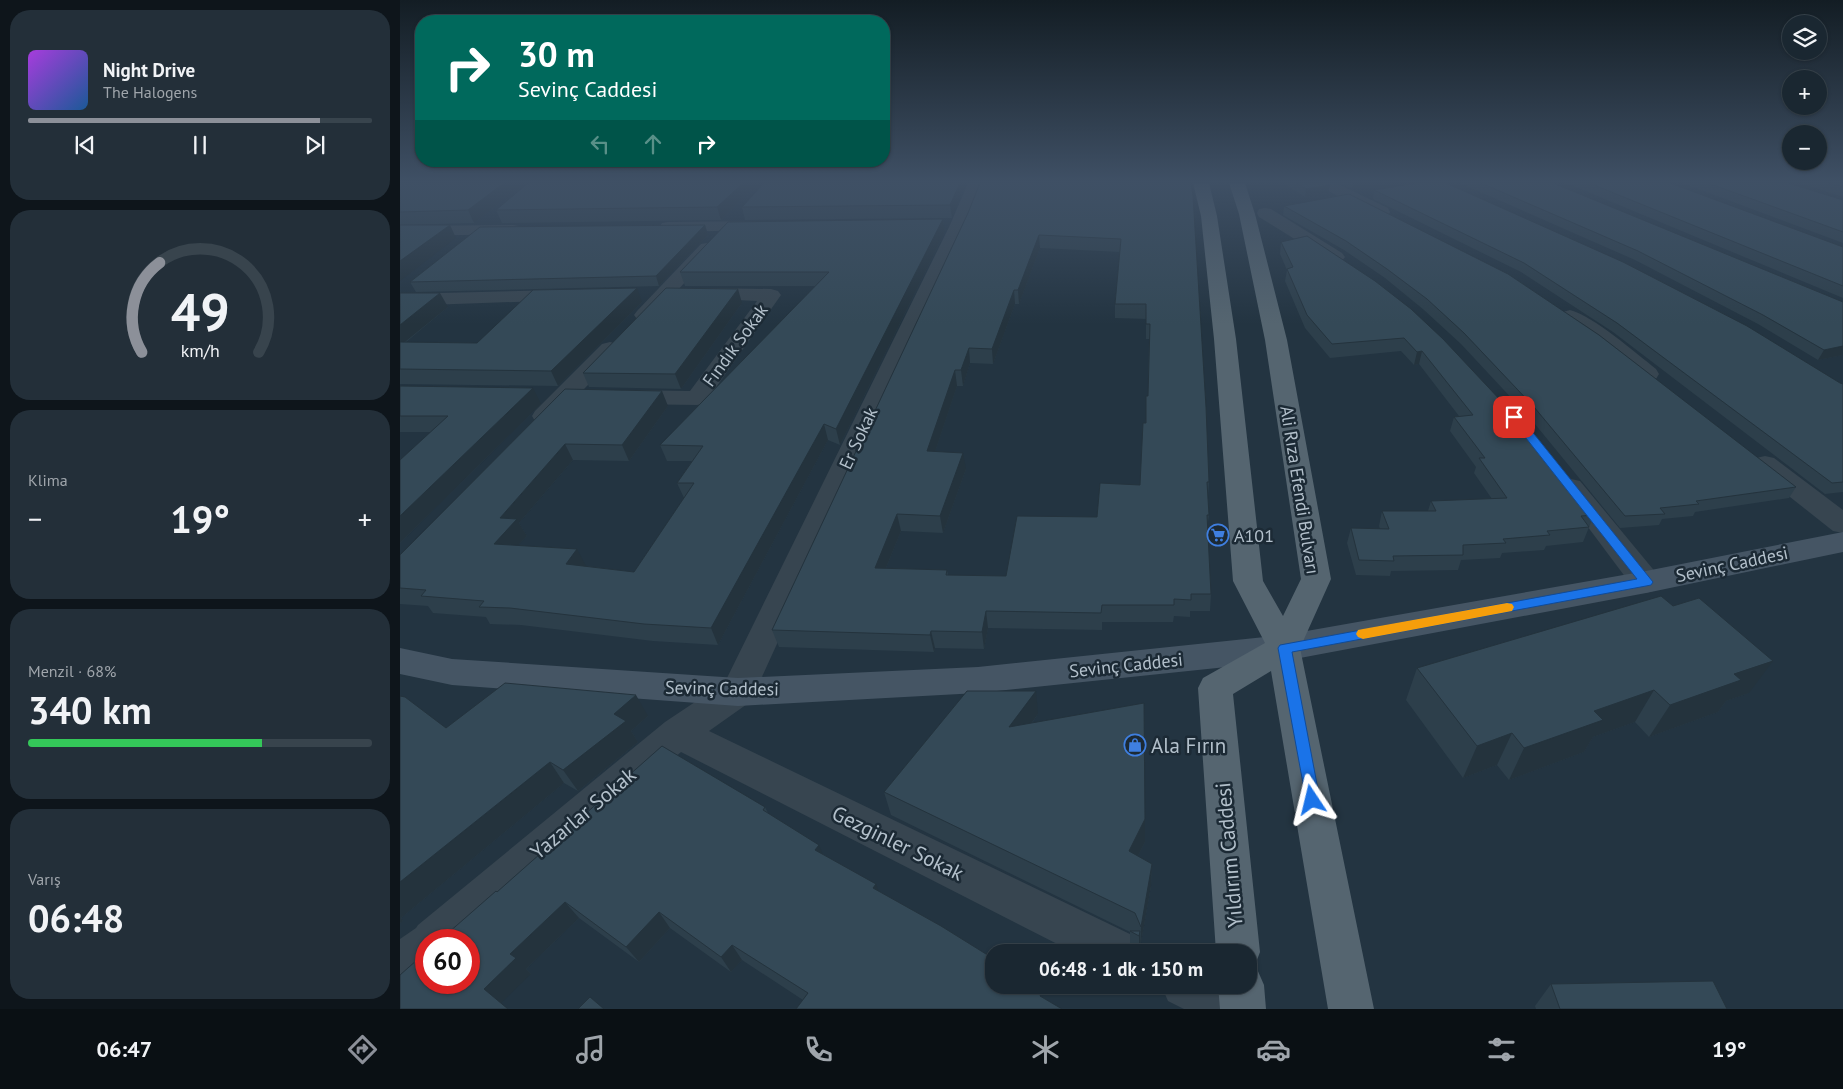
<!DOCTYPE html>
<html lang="tr">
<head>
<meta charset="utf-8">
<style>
  body { margin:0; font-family:"PT Sans",sans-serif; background:#232f39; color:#f1f3f6; height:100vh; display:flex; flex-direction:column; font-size:19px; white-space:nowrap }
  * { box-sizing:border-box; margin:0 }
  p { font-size:16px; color:#9fa5ab }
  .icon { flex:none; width:28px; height:28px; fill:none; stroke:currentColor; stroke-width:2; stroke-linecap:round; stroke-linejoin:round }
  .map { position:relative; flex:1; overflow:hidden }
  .details { display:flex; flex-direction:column; gap:10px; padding:10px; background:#0e151b; width:400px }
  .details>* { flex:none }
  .guide { position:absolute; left:15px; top:15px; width:475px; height:152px; border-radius:20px; box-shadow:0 1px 4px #0004,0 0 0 1px #38444d; background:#00695c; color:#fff; overflow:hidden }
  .tools { position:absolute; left:1382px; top:15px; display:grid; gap:10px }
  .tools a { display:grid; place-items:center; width:45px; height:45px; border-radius:50%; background:#1a2731; box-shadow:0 1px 4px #0004,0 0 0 1px #38444d; font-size:25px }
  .speed { position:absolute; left:15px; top:929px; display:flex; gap:10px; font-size:25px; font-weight:700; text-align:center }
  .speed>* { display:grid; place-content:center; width:65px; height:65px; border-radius:50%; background:#1a2731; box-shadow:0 1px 4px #0004,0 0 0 1px #38444d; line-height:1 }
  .speed .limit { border:8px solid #d22; background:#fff; color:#111 }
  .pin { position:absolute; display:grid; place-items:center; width:42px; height:42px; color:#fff; margin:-21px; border-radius:10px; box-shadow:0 2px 8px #0006 }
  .me { position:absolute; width:55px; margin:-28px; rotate:350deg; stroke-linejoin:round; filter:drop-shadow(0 0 4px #0008) }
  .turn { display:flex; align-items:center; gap:18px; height:105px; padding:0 20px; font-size:22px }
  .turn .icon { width:65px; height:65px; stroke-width:2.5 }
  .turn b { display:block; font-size:35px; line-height:42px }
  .lanes { display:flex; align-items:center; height:48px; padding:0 20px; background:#0003; justify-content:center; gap:25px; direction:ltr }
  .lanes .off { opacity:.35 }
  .big { font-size:38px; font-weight:600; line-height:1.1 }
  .details .card { flex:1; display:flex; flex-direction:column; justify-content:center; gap:8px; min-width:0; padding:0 18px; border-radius:20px; background:#232f39 }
  .details .dial { align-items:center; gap:0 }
  .dial svg { height:130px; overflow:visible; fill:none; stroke:#38444d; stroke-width:7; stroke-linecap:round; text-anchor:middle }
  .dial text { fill:#f1f3f6; stroke:none }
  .song { display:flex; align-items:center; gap:15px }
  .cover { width:60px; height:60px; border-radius:8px; background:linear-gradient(135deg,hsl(280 70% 55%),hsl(210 70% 35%)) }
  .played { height:5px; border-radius:2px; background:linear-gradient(90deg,#8c9099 85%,#38444d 85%) }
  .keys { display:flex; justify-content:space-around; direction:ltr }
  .heat { display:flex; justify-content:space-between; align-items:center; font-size:28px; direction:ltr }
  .charge { height:8px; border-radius:4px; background:linear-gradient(90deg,#34c759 68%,#38444d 0) }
  .trip { position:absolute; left:585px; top:944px; width:272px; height:50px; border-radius:20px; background:#1a2731; box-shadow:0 1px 4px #0004,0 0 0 1px #38444d; font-weight:600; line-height:50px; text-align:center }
  .tabs { display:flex; height:80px; justify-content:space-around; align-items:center; background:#0a1014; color:#9fa5ab }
  .tabs .icon { width:35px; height:35px }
  .tabs .current { color:#8c9099 }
  .tabs b { font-size:22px; color:#f1f3f6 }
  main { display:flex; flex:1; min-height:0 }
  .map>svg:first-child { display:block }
</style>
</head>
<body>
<main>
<section class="details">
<div class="card">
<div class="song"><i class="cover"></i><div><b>Night Drive</b><p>The Halogens</p></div></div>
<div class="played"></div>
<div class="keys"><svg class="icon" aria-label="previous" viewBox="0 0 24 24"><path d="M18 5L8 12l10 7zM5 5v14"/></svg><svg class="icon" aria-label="pause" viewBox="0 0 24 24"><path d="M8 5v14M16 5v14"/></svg><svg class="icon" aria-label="next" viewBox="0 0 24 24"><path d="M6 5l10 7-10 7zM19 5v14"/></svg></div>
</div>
<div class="card dial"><svg viewBox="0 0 100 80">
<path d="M14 69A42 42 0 1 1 86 69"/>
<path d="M14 69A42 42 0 0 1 25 14" stroke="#8c9099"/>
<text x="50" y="56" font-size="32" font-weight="700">49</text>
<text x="50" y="72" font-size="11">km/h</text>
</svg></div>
<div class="card"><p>Klima</p>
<div class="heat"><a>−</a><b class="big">19°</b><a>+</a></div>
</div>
<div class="card"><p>Menzil · 68%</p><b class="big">340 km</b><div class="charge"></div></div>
<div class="card"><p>Varış</p><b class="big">06:48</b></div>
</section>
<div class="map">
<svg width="1443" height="1009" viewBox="0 0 1443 1009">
  <rect width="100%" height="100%" fill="#233441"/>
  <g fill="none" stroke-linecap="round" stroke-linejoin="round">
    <!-- minor -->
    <g fill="#374550" fill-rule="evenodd">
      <polygon points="568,183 584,183 568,225 355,692 350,702 309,731 734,936 740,952 673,952 281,752 66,940 26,940 26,975 16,984 0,990 0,939 16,928 18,925 265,722 325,682 550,225"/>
      <polygon points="917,183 936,183 988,208 990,212 988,216 976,216 919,186"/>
      <polygon points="865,208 871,209 942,253 945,257 942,261 936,263 930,261 859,217 857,213 859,209"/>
      <polygon points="360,221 366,222 369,226 366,230 268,232 262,231 259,227 262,223 268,222"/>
      <polygon points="113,225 119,226 122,230 119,234 0,236 0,226"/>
      <polygon points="307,243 313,244 316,248 313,252 251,319 244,321 237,319 234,315 237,311 301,244"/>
      <polygon points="303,288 371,289 378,291 381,295 305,403 297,405 226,404 218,402 214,397 218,392 226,390 290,391 357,301 296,298 293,294 296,290"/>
      <polygon points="162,290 169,292 172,296 169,300 0,306 0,294"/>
      <path d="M1170 310C1193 316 1236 353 1256 369L1259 374 1256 379 1248 381 1240 379 1196 344 1163 320 1160 316 1163 312Z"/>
      <polygon points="210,342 218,344 221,349 218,354 153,421 144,423 135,421 132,416 135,411 202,344"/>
      <polygon points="1365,456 1374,458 1443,510 1443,533 1433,531 1356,470 1352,464 1356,458"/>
      <polygon points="1171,479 1180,481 1257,574 1261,582 1257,590 1246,593 1235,590 1158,487 1162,481"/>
      <polygon points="761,985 833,985 848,993 855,1009 784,1009 768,1001"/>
    </g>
    <!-- secondary -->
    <polygon fill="#455564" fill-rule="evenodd" points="1443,532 1443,552 1246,593 884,661 578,693 338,706 52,685 0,674 0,648 52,659 338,678 578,667 884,635 1246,571"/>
    <!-- primary -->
    <polygon fill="#556570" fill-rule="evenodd" points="793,183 809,183 817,216 836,339 863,581 883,616 901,579 865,340 839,214 829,183 845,183 855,214 887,340 931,579 900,648 974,1009 928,1009 871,671 833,694 860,952 854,968 857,969 864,985 866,1009 820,1009 818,985 849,985 849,952 816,952 798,688 803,678 865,643 833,581 814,339 801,216"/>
  </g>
  <!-- wall -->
  <g fill="#2d3f4b" fill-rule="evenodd">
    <polygon points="0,183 125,183 74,223 0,225"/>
    <polygon points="358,183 321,220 102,223 96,210"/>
    <polygon points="566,183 552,218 345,220 342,207"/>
    <path d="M791 183 809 482 808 497 809 515 807 529 811 594 810 611H790V617L774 616 773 622H702V630L588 628 584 649 535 648 534 652 379 647 372 630 568 213ZM640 248 720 252 715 304V318L746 319V339H749L748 396 740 485 697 517 606 576 548 575 547 570 486 568 501 531 543 533 566 469 535 452 557 386H563L570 363 593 364 615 304H619Z"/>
    <polygon points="884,183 926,183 930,185 928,193 905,197"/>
    <polygon points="939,183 988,183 952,189"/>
    <polygon points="1060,183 1153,183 1443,355 1418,360 1358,324 1235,260"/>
    <polygon points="1166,183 1270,183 1443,247 1443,298"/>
    <polygon points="1282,183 1388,183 1443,200 1443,243"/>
    <polygon points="1400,183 1443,183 1443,197"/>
    <polygon points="974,190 1443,384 1443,492 1425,494 1213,332 1121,272 973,199"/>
    <polygon points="884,206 1396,487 1389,498 1295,512 1293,516 1262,519 1259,525 1220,528 1130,418 1061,344 1024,310 985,278 944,250 883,215"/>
    <polygon points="543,219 545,232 440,445 428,440 318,645 253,641 121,625 90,624 86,617 33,613 28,606 0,604 0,555 165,389 268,406 229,461 173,460 119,523 127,536 118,545 186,566 234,572 284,498 277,483 292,461 267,461 260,445 416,286 285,286 280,272"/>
    <polygon points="305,225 308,235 259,286 16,292 10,282"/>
    <polygon points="907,236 1194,515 1183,542 1146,546 1144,550 1102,553 1100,558 1061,560 1058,570 991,571 990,576 956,575 947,543 951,528 980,529 979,526 982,511 1028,511 1031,501 1092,499 1074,473 1076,467 1050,431 1054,417 1059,416 1019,364 1014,365 1001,351 930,358 905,328 885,281 887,270 880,254 881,242"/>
    <polygon points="0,293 48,307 6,342 77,343 242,302 158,386 0,384"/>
    <polygon points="342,303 281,389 189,387 183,373"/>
    <polygon points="0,386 141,404 0,543 0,460 31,432 0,432"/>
    <polygon points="1017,668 1349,693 1326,701 1318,712 1249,737 1235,722 1193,737 1184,752 1109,780 1097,765 1063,778 1006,700"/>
    <polygon points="0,696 46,728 248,716 231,731 238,742 178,791 164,783 1,918 3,921 0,923"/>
    <polygon points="638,714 632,723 745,819 745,842 738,856 752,864 751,886 740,948 740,946 740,952 730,952 730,932 491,815 484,792"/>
    <polygon points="365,807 368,813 423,854 479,891 403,1000 342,960 331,972 270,928 239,962 179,918 126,969 131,974 0,1009 97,892"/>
    <polygon points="1151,984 1327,1009 1136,1009 1135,1006"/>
  </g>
  <!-- shaded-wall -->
  <g fill="#24333d">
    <polygon points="104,183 125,183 74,223 68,210"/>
    <polygon points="343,183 358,183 321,220 317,207"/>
    <polygon points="560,183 566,183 552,218 550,205"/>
    <polygon points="953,183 988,183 952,189"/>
    <polygon points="930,185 928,193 905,197 906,189"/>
    <polygon points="543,219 545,232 440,445 436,429"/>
    <polygon points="50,225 56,238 0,281 0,261"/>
    <polygon points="305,225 308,235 259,286 256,276"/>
    <polygon points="639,235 640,248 619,304 618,290"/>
    <polygon points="237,288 242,302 158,386 151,371"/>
    <polygon points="338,289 342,303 281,389 275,374"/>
    <polygon points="614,290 615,304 593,364 592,349"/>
    <polygon points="40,293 48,307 0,346 0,325"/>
    <polygon points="1443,346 1443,355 1418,360 1424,350"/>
    <polygon points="569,348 570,363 563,386 561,370"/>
    <polygon points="1022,351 1019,364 1014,365 1017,352"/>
    <polygon points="555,370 557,386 530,467 527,451"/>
    <polygon points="133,388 141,404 0,543 0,516"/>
    <polygon points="262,391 268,406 229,461 222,445"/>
    <polygon points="424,424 428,440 318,645 311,628"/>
    <polygon points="165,444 173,460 119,523 127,536 104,560 94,544 100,518"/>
    <polygon points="563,453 566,469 543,533 540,516"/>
    <polygon points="497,514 501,531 479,585 475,568"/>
    <polygon points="177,549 186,566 175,581 166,564"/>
    <polygon points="586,611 588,628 584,649 582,632"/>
    <polygon points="531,631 535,648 534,652 530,635"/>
    <polygon points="1373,661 1349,693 1326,701 1318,712 1249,737 1270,705 1334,674"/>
    <polygon points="1254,690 1235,722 1193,737 1184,752 1109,780 1124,748 1194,711"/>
    <polygon points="636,691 638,714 612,750 609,727"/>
    <polygon points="236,695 248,716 231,731 238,742 178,791 163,770 214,714"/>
    <polygon points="1112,733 1097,765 1063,778 1077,746"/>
    <polygon points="150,762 164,783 1,918 3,921 0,923 0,882"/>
    <polygon points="745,819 745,842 729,874 729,851"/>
    <polygon points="419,845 426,862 415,850"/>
    <polygon points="752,864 751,886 740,948 741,927"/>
    <polygon points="476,884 482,900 473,888"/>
    <polygon points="165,902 179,918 126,969 131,974 100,1004 84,989 110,954"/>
    <polygon points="259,912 270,928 239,962 226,947"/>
    <polygon points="740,931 740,952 739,952 739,936"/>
    <polygon points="332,945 342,960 331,972 321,957"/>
  </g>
  <!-- building -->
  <g fill="#344957" stroke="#24333d" fill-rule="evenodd">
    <polygon points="0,183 104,183 68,210 0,212"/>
    <polygon points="128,183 343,183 317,207 96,210"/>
    <polygon points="364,183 560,183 550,205 342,207"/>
    <path d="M580 183H791L793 196 806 407 809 482H807L809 515H807L811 594H791V600L774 599V605H702L701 613 586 611 582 632 531 631 530 635 372 630 568 213ZM639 235 721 239 715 304H746V324H750L748 396H746V423H743L740 485 700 483 697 517 617 516 606 576 546 575 547 570 475 568 497 514 540 516 563 453 527 451 555 370H561L569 348 592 349 614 290H618Z"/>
    <polygon points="897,183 926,183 930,185 906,189"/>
    <polygon points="1017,183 1046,183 1223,262 1347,326 1440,383 1443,384 1443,482 1432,483 1217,323 1124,263 974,190"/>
    <polygon points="1081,183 1153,183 1443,302 1443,346 1424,350 1363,315 1238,251"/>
    <polygon points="1189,183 1270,183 1443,247 1443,286"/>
    <polygon points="1308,183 1388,183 1443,200 1443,232"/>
    <polygon points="1429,183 1443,183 1443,187"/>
    <polygon points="949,194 1108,274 1199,335 1396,487 1296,501 1299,504 1260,508 1265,514 1225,516 1134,407 1064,333 1027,299 987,269 946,241 884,206"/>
    <polygon points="543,219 436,429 424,424 311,628 244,624 110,608 79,607 84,601 21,596 26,590 0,588 0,555 165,389 262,391 222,445 165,444 100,518 117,519 94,544 177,549 166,564 234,572 294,483 277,483 303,446 260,445 429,272 280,272 328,222"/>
    <polygon points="0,225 50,225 0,261"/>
    <polygon points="305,225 256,276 10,282 80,227"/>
    <polygon points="907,236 975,281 1011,309 1043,339 1103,403 1187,506 1194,515 1181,516 1189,527 1147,531 1150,535 1103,539 1106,543 1063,545 1063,555 993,556 994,561 959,560 951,528 989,529 982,511 1036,511 1031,501 1107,498 1079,458 1085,458 1054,417 1073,415 1022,351 1017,352 1004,338 932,344 907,315 887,269 893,267 881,242"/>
    <polygon points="237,288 151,371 0,369 0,342 77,343 133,290"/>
    <polygon points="266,288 338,289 275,374 183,373"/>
    <polygon points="0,293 40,293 0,325"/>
    <polygon points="0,386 133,388 0,516 0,460 48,416 0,416"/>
    <polygon points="1261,596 1273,606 1299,598 1373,661 1334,674 1341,680 1270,705 1254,690 1194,711 1203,720 1124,748 1112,733 1077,746 1017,668"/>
    <polygon points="105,683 236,695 214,714 226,721 163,770 150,762 0,882 0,696 5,697 46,728"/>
    <polygon points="567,691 636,691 609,727 744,703 745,819 729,851 752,864 741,927 735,913 484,792"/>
    <polygon points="262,746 365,807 363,810 419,845 415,850 476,884 473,888 541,926 594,959 594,985 629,985 642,992 640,996 662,1009 396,1009 408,993 332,945 321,957 259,912 226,947 165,902 110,954 116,958 84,989 108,1009 0,1009 0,975 26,952 26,982 69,982 69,940 40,940 96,891 97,892"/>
    <polygon points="730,931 740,931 739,936"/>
    <polygon points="1313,981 1327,1009 1160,1009 1151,984"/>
    <polygon points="190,997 204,1009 178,1009"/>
  </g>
  <!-- sky -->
  <linearGradient id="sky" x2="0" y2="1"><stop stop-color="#131d24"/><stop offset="0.56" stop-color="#3f5065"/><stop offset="1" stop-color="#3f5065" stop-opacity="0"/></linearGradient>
  <rect width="1443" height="324" fill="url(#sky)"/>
  <!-- route -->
  <polygon fill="#1a73e8" stroke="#114b97" points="1111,414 1118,414 1253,582 1251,585 1246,586 892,652 920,800 918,805 912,807 907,805 878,648 880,645 1237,579 1111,419"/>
  <!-- slow -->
  <polygon fill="#f59e0b" points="1107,603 1112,604 1114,607 1112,611 963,639 958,637 956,634 958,630 963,629"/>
  <!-- icons -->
  <defs>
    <g id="supermarket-ring" transform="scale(1.125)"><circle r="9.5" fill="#1c2a35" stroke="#3f7fe0" stroke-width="1.5"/><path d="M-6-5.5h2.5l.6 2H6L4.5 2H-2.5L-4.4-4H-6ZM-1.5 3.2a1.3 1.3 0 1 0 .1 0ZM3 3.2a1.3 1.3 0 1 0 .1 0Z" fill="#3f7fe0"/></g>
    <g id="shop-ring" transform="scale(1.125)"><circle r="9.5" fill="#1c2a35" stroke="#3f7fe0" stroke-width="1.5"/><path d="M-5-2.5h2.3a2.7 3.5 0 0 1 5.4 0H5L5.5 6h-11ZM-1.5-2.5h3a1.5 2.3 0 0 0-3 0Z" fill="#3f7fe0"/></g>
  </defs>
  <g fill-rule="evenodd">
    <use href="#supermarket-ring" x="818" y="535"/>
    <use href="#shop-ring" x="735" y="745"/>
  </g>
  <g text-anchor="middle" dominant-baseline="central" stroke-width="5" stroke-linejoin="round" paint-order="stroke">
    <!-- street labels -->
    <g font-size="18" fill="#b3c0cb" stroke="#1c2a35">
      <text transform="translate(335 345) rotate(-54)">Fındık Sokak</text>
      <text transform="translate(458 438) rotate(-65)">Er Sokak</text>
      <text transform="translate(900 490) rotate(81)">Ali Rıza Efendi Bulvarı</text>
      <text transform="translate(1332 564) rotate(-12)">Sevinç Caddesi</text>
      <text transform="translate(726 665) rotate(-6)">Sevinç Caddesi</text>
      <text transform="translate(322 688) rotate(1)">Sevinç Caddesi</text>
    </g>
    <!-- poi labels -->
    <g font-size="18" fill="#b3c0cb" stroke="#1c2a35" text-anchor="start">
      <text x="834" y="535">A101</text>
    </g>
    <!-- near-poi labels -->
    <g font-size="21" fill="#b3c0cb" stroke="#1c2a35" text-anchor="start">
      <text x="751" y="745">Ala Fırın</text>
    </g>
    <!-- near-street labels -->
    <g font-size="21" fill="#b3c0cb" stroke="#1c2a35">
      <text transform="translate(183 813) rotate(-40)">Yazarlar Sokak</text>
      <text transform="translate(498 843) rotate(26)">Gezginler Sokak</text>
      <text transform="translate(829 855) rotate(-95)">Yıldırım Caddesi</text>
    </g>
  </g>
</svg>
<div class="tools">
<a><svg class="icon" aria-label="layers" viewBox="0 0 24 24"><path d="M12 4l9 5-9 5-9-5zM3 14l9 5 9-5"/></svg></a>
<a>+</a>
<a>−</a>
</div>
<div class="speed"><div class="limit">60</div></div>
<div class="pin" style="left:1114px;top:417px;background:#d93025"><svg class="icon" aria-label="arrive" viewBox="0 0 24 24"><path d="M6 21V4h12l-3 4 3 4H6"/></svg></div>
<svg class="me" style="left:912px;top:800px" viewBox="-20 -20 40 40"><path d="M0-17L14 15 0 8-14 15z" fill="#1a73e8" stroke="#fff" stroke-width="4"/></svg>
<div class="trip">06:48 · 1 dk · 150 m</div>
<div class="guide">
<div class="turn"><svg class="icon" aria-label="right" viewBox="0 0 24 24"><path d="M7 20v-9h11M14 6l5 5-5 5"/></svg><div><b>30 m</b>Sevinç Caddesi</div></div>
<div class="lanes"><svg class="icon off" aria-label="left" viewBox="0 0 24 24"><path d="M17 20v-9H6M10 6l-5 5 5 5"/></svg><svg class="icon off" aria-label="ahead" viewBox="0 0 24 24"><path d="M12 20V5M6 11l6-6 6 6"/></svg><svg class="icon" aria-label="right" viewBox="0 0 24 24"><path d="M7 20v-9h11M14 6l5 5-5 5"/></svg></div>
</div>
</div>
</main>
<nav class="tabs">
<b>06:47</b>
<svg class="icon current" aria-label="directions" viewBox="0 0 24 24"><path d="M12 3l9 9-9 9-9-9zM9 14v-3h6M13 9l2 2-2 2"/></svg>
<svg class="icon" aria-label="music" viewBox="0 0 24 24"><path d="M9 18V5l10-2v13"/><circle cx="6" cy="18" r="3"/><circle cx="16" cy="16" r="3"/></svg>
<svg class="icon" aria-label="phone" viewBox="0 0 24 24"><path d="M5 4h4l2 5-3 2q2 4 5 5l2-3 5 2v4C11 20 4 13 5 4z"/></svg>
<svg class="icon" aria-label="climate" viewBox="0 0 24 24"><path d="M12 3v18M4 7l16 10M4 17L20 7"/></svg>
<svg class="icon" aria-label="car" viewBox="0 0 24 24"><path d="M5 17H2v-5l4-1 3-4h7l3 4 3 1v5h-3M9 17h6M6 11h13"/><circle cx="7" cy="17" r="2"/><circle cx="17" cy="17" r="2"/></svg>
<svg class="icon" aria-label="filters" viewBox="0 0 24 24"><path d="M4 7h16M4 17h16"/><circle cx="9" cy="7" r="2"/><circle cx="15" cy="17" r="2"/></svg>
<b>19°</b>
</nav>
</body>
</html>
